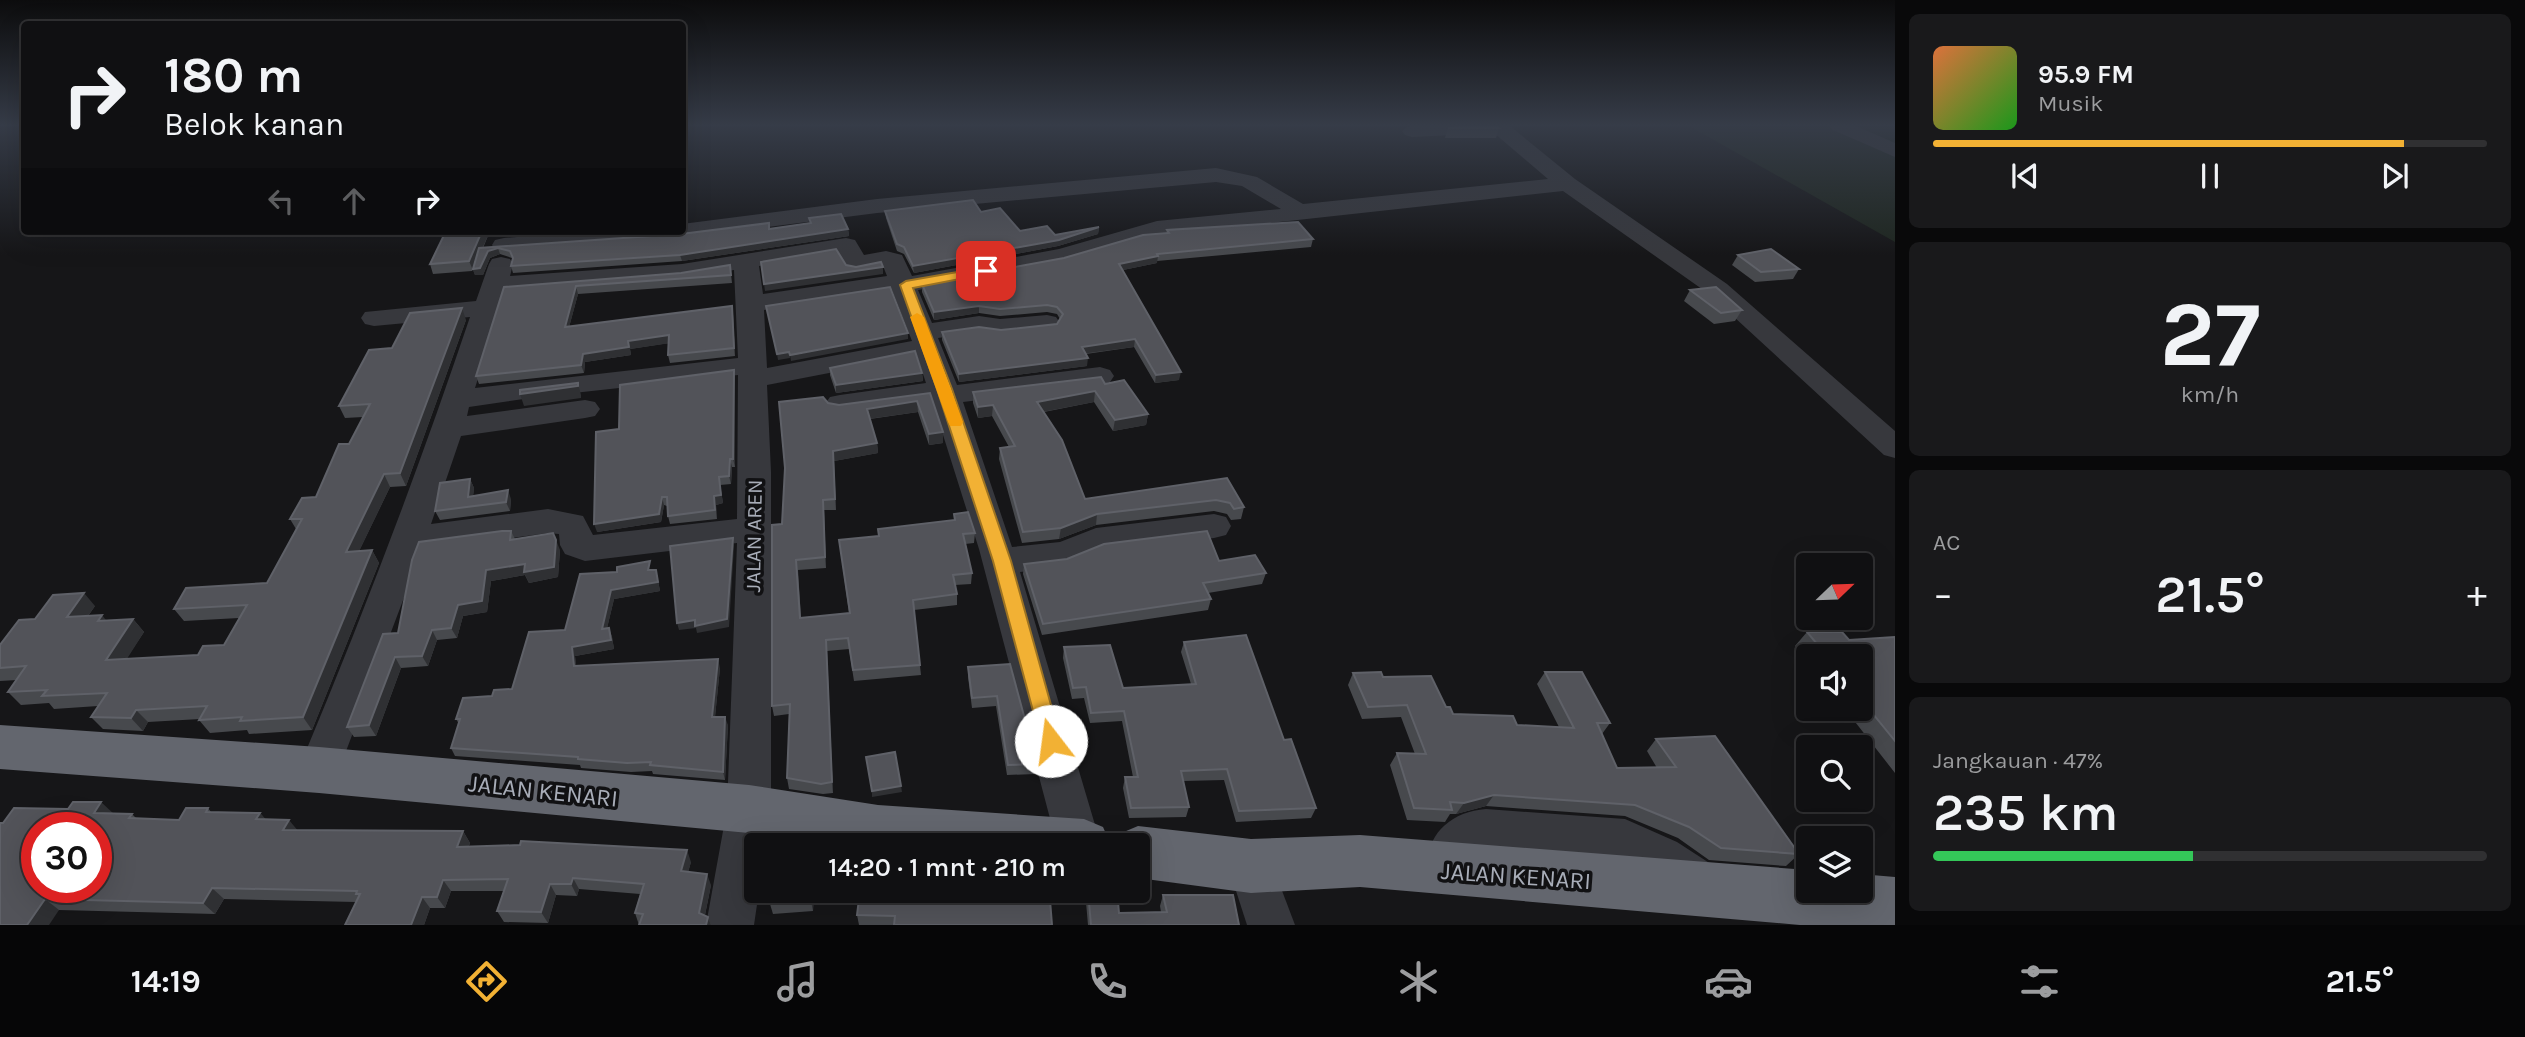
<!DOCTYPE html>
<html lang="id">
<head>
<meta charset="utf-8">
<style>
  body { margin:0; font-family:Karla,sans-serif; background:#19191b; color:#f1f3f6; height:100vh; display:flex; flex-direction:column; font-size:26px; white-space:nowrap }
  * { box-sizing:border-box; margin:0 }
  p { font-size:23px; color:#9c9d9f }
  .icon { flex:none; width:38px; height:38px; fill:none; stroke:currentColor; stroke-width:2; stroke-linecap:round; stroke-linejoin:round }
  .map { position:relative; flex:1; overflow:hidden }
  .sheet { display:flex; flex-direction:column; gap:14px; padding:14px; background:#09090a; width:630px }
  .sheet>* { flex:none }
  .top-card { position:absolute; left:21px; top:21px; width:665px; height:214px; border-radius:7px; box-shadow:0 7px 28px #0002,0 0 0 2px #303032; background:#101012; color:#f1f3f6; overflow:hidden }
  .needle { width:46px; rotate:67deg }
  .buttons { position:absolute; left:1796px; top:553px; display:grid; gap:14px }
  .buttons a { display:grid; place-items:center; width:77px; height:77px; border-radius:7px; background:#101012; box-shadow:0 7px 28px #0002,0 0 0 2px #303032; font-size:35px }
  .speed { position:absolute; left:21px; top:812px; display:flex; gap:14px; font-size:35px; font-weight:700; text-align:center }
  .speed>* { display:grid; place-content:center; width:91px; height:91px; border-radius:50%; background:#101012; box-shadow:0 7px 28px #0002,0 0 0 2px #303032; line-height:1 }
  .speed .limit { border:10px solid #d22; background:#fff; color:#111 }
  .pin { position:absolute; display:grid; place-items:center; width:60px; height:60px; color:#fff; margin:-30px; border-radius:14px; box-shadow:0 4px 10px #0006 }
  .me { position:absolute; width:77px; margin:-38px; rotate:345deg; stroke-linejoin:round; filter:drop-shadow(0 0 5px #0008) }
  .turn { display:flex; align-items:center; gap:24px; height:147px; padding:0 28px; font-size:32px }
  .turn .icon { width:91px; height:91px; stroke-width:2.5 }
  .turn b { display:block; font-size:49px; line-height:60px }
  .lanes { display:flex; align-items:center; height:66px; padding:0 28px; background:#0003; justify-content:center; gap:35px; direction:ltr }
  .lanes .off { opacity:.35 }
  .big { font-size:52px; font-weight:600; line-height:1.1 }
  .sheet .tile { flex:1; display:flex; flex-direction:column; justify-content:center; gap:10px; min-width:0; padding:0 24px; border-radius:10px; background:#19191b }
  .sheet .dial { align-items:center; gap:0 }
  .dial b { font-size:91px; line-height:1 }
  .song { display:flex; align-items:center; gap:21px }
  .cover { width:84px; height:84px; border-radius:10px; background:linear-gradient(135deg,hsl(20 70% 55%),hsl(120 70% 35%)) }
  .played { height:7px; border-radius:4px; background:linear-gradient(90deg,#f2b134 85%,#303032 85%) }
  .keys { display:flex; justify-content:space-around; direction:ltr }
  .heat { display:flex; justify-content:space-between; align-items:center; font-size:38px; direction:ltr }
  .charge { height:10px; border-radius:5px; background:linear-gradient(90deg,#34c759 47%,#303032 0) }
  .trip { position:absolute; left:744px; top:833px; width:406px; height:70px; border-radius:7px; background:#101012; box-shadow:0 7px 28px #0002,0 0 0 2px #303032; font-weight:600; line-height:70px; text-align:center }
  .dock { display:flex; height:112px; justify-content:space-around; align-items:center; background:#060607; color:#9c9d9f }
  .dock .icon { width:49px; height:49px }
  .dock .active { color:#f2b134 }
  .dock b { font-size:32px; color:#f1f3f6 }
  main { display:flex; flex:1; min-height:0 }
  .map>svg:first-child { display:block }
</style>
</head>
<body>
<main>
<div class="map">
<svg width="1895" height="925" viewBox="0 0 1895 925">
  <rect width="100%" height="100%" fill="#161618"/>
  <!-- green -->
  <polygon fill="#1e261f" points="1689,126 1895,126 1895,242"/>
  <g fill="none" stroke-linecap="round" stroke-linejoin="round">
    <!-- minor -->
    <g fill="#37383d" fill-rule="evenodd">
      <path d="M1409 126H1510L1575 179 1727 284 1895 431V458L1884 455 1709 294 1563 191 1159 235 1063 263 918 290 932 323 979 316 1000 319 1047 315 1056 317 1060 323 1056 329 1000 335 979 332 938 338 957 385 1100 367 1110 370 1114 376 1110 382 1100 385 963 402 1012 547 1060 542 1096 528 1214 514 1226 517 1231 526 1226 535 1214 538 1102 552 1065 567 1020 572 1101 845H1057L979 549 932 400 840 413 830 411 825 404 830 397 840 395 926 383 917 356 767 385 771 472V809L765 845H756V891H759L754 925H706L727 809 737 543 585 561 565 554 560 545 559 534 548 533 422 550 334 783 319 789 304 783 298 770C361 621 418 471 470 317L374 326 365 324 361 318 365 312 476 301 489 264 492 259 501 257 510 259 513 264 510 276 682 264 846 238 855 240 864 255 886 251 902 255 912 276 1059 249 1157 221 1281 209 1242 186 1216 182 877 213 682 238 504 252 495 250 492 245 495 240 504 238 590 231H682V224L877 199 1216 168 1257 177 1303 204 1548 179 1494 133 1412 137 1405 135 1402 131ZM838 253 847 269 856 271 883 266 887 276 763 294 759 266ZM734 270 738 358 475 388 505 292 682 278ZM892 290 912 341 767 368 764 310ZM738 375 737 519 593 535 583 516 548 509 431 524 461 436 585 418 595 416 600 409 595 402 585 400 467 416 469 407 537 397Z"/>
      <polygon points="1830,126 1856,126 1895,143 1895,157 1833,130"/>
      <path d="M1486 809 1625 819 1677 842 1714 866 1721 882 1714 898 1698 904 1682 898 1645 872 1621 861 1486 850 1475 853 1473 870 1466 885 1450 892 1434 885C1416 845 1444 812 1486 809Z"/>
      <polygon points="1251,844 1267,851 1295,925 1247,925 1228,866 1235,851"/>
    </g>
    <!-- highway -->
    <g fill="#63666e" fill-rule="evenodd">
      <polygon points="0,725 319,747 749,785 878,805 1084,819 1103,827 1111,845 820,845 749,833 319,793 0,769"/>
      <polygon points="1138,826 1251,839 1360,835 1808,870 1808,891 1860,891 1860,874 1895,877 1895,925 1800,925 1360,887 1251,893 1138,878 1138,845 1114,845 1119,834"/>
    </g>
  </g>
  <!-- wall -->
  <g fill="#47494d">
    <polygon points="1448,128 1499,128 1496,138 1445,138"/>
    <polygon points="885,211 1020,231 1055,235 1099,227 1098,234 1058,246 914,273 904,254 897,251 886,218"/>
    <polygon points="809,218 848,229 849,236 682,261 513,273 511,266 513,259 512,258 500,254 490,258 483,275 475,275 473,269 472,271 433,274 430,264 446,231 490,231 483,248 769,229 810,223"/>
    <polygon points="1167,230 1313,239 1311,247 1157,261 1157,263 1123,270 1179,380 1155,383 1134,347 1086,354 1087,366 959,382 942,340 942,332 1001,330 1057,324 1060,319 1057,314 1047,312 1000,316 979,313 934,320 922,292 922,284 1064,258 1166,233"/>
    <polygon points="1738,255 1799,269 1793,279 1755,282 1732,265"/>
    <polygon points="730,265 732,283 578,294 569,327 733,314 735,356 670,363 668,355 669,343 630,349 631,355 585,362 584,373 479,384 476,376 504,287 681,273"/>
    <polygon points="1690,290 1742,310 1735,321 1714,324 1684,301"/>
    <polygon points="466,320 406,486 390,487 359,551 372,550 379,563 312,730 249,734 247,730 210,733 199,720 200,719 148,722 143,731 103,729 91,717 98,706 54,709 49,703 21,705 8,692 17,680 0,681 0,645 35,619 95,606 88,616 106,621 133,619 144,632 126,659 198,655 224,645 239,618 184,621 174,609 267,583 296,529 290,519 316,497 349,444 363,417 345,418 339,406 392,348"/>
    <polygon points="830,368 922,373 923,381 836,393 830,375"/>
    <polygon points="735,378 735,467 732,467 731,484 720,485 723,503 716,505 717,519 670,524 668,516 667,506 664,505 661,522 597,532 619,429"/>
    <polygon points="1105,384 1148,414 1146,425 1113,431 1094,402 1044,412 1085,499 1227,478 1244,507 1241,519 1231,520 1227,514 1214,511 1096,525 1059,539 1022,543 999,459 1000,448 1009,447 992,416 978,418 973,403 973,392"/>
    <polygon points="930,393 943,443 929,445 918,412 870,419 877,443 878,453 834,461 836,510 824,510 826,568 798,570 801,618 849,613 839,540 878,536 954,520 954,514 975,533 974,543 965,544 972,573 971,584 955,585 957,594 957,605 914,610 921,675 854,681 849,649 827,651 833,793 823,794 789,789 787,778 789,714 774,716 772,706 782,524 828,403 839,405"/>
    <polygon points="470,479 474,488 473,496 511,499 510,511 440,520 435,511"/>
    <polygon points="511,531 515,539 560,550 558,577 529,583 525,575 491,581 487,612 463,616 457,638 437,640 428,666 401,668 376,736 354,737 347,727 398,633"/>
    <polygon points="1219,561 1266,573 1262,584 1208,593 1211,599 1208,610 1042,635 1023,574 1024,564"/>
    <polygon points="652,570 656,570 660,591 614,599 607,628 609,628 612,637 614,649 575,656 576,666 720,668 715,717 728,725 725,780 653,774 652,771 631,772 581,768 580,765 455,756 451,748 459,724 456,719 492,696 512,689 565,630"/>
    <polygon points="1807,632 1849,640 1895,637 1895,773 1845,709 1860,709 1860,656 1808,656 1808,661 1795,646"/>
    <polygon points="1184,642 1284,740 1316,808 1311,818 1236,822 1224,780 1183,781 1189,807 1186,817 1129,818 1123,788 1125,777 1133,777 1122,721 1090,723 1084,698 1072,699 1063,658 1064,647 1123,688 1191,684 1181,652"/>
    <polygon points="1010,664 1037,764 1036,774 1007,775 996,706 972,708 968,677 968,667"/>
    <polygon points="1545,672 1610,723 1602,734 1617,768 1657,768 1647,751 1656,739 1799,854 1786,866 1709,860 1678,838 1625,816 1486,806 1456,814 1450,814 1445,822 1407,820 1390,765 1397,753 1415,754 1401,717 1362,719 1348,685 1353,673 1383,677 1446,707 1453,714 1517,725 1559,727 1537,684"/>
    <polygon points="208,808 211,812 260,813 266,820 297,830 463,831 470,843 469,846 691,862 688,872 711,885 705,915 708,917 711,925 639,925 635,913 640,894 579,889 577,896 556,895 548,923 504,922 497,911 504,891 451,891 445,908 430,908 424,925 345,925 356,902 224,899 215,914 59,910 0,925 113,814 132,814 137,819 179,820"/>
    <polygon points="814,891 813,911 773,914 770,904"/>
    <polygon points="1085,891 1117,891 1119,913 1161,912 1160,906 1163,895 1239,925 1088,925"/>
    <polygon points="991,900 1052,925 859,925 857,915"/>
  </g>
  <!-- shaded-wall -->
  <g fill="#2f3033">
    <polygon points="1099,227 1098,234 1058,246 914,273 913,266"/>
    <polygon points="848,229 849,236 682,261 680,255"/>
    <polygon points="482,231 490,231 473,269 488,251 498,248 500,254 490,258 483,275 475,275 469,261"/>
    <polygon points="1158,256 1157,263 1118,271 1119,264"/>
    <polygon points="883,267 883,274 765,291 764,284"/>
    <polygon points="576,286 578,294 567,335 565,327"/>
    <polygon points="732,306 733,314 735,356 734,348"/>
    <polygon points="979,306 979,313 934,320 934,312"/>
    <polygon points="462,308 466,320 406,486 400,473"/>
    <polygon points="908,333 908,339 791,361 790,355"/>
    <polygon points="669,335 671,343 630,349 631,355 585,362 584,373 581,365 583,354 628,341"/>
    <polygon points="1135,339 1134,347 1081,354 1082,347"/>
    <polygon points="789,352 790,358 778,360 777,354"/>
    <polygon points="1088,358 1087,366 959,382 959,374"/>
    <polygon points="734,370 735,378 735,467 733,459"/>
    <polygon points="1181,372 1179,380 1155,383 1156,375"/>
    <polygon points="922,373 923,381 836,393 836,385"/>
    <polygon points="578,383 581,395 581,398 524,406 520,394"/>
    <polygon points="1095,391 1094,402 1037,413 1037,402"/>
    <polygon points="917,401 918,412 868,419 867,409"/>
    <polygon points="993,405 992,416 978,418 978,407"/>
    <polygon points="1148,414 1146,425 1113,431 1115,420"/>
    <polygon points="943,432 943,443 929,445 929,434"/>
    <polygon points="877,443 878,453 834,461 836,510 833,451"/>
    <polygon points="730,459 732,467 731,484 729,476"/>
    <polygon points="384,474 390,487 353,564 346,552"/>
    <polygon points="719,477 723,503 716,505 717,519 714,496"/>
    <polygon points="470,479 474,488 472,506 468,497"/>
    <polygon points="508,490 511,499 510,511 506,502"/>
    <polygon points="662,497 664,505 661,522 597,532 594,524"/>
    <polygon points="823,500 824,510 826,568 825,557"/>
    <polygon points="1097,514 1096,525 1059,539 1061,528"/>
    <polygon points="733,538 734,546 729,627 697,633 696,628 679,630 677,623"/>
    <polygon points="556,540 560,550 558,577 529,583 525,575 491,581 487,612 463,616 457,638 451,628 458,605 486,570"/>
    <polygon points="372,550 379,563 312,730 303,717"/>
    <polygon points="656,570 660,591 614,599 605,637 602,629 611,590"/>
    <polygon points="84,593 95,606 78,630 67,617"/>
    <polygon points="102,615 112,628 98,621"/>
    <polygon points="133,619 144,632 118,673 106,660"/>
    <polygon points="609,628 612,637 614,649 575,656 577,675 574,666 572,647"/>
    <polygon points="432,630 437,640 428,666 422,656"/>
    <polygon points="826,640 827,651 833,793 832,782"/>
    <polygon points="395,657 401,668 376,736 369,725"/>
    <polygon points="718,659 720,668 714,726 712,717"/>
    <polygon points="136,710 148,722 143,731 131,718"/>
    <polygon points="725,717 728,725 725,780 723,772"/>
    <polygon points="901,786 902,792 872,797 872,791"/>
    <polygon points="1494,795 1486,806 1456,814 1464,803"/>
    <polygon points="101,802 114,814 94,813"/>
    <polygon points="260,813 270,824 256,819"/>
    <polygon points="289,820 299,832 283,830"/>
    <polygon points="463,831 470,843 464,858 457,847"/>
    <polygon points="687,850 691,862 685,883 681,871"/>
    <polygon points="707,874 711,885 703,925 699,913"/>
    <polygon points="573,878 579,889 577,896 571,884"/>
    <polygon points="443,880 451,891 445,908 437,897"/>
    <polygon points="550,884 556,895 548,923 541,912"/>
    <polygon points="212,888 224,899 215,914 203,903"/>
    <polygon points="812,891 814,891 813,911 811,901"/>
    <polygon points="422,897 430,908 424,925 411,925"/>
    <polygon points="45,899 59,910 49,925 27,925"/>
    <polygon points="708,917 711,925 706,925"/>
  </g>
  <!-- building -->
  <g fill="#525359" stroke="#5f6168" stroke-width="2" fill-rule="evenodd">
    <polygon points="1497,126 1499,128 1448,128"/>
    <polygon points="973,200 981,212 1000,208 1020,231 1047,226 1055,235 1099,227 1059,240 913,266 904,247 897,244 885,211"/>
    <polygon points="841,214 848,229 680,255 511,266 513,258 510,251 498,248 488,251 480,268 473,269 479,248 681,234 769,223 769,229 811,223 809,218"/>
    <polygon points="1298,222 1313,239 1157,254 1158,256 1119,264 1181,372 1156,375 1135,339 1082,347 1088,358 959,374 942,332 979,327 1001,330 1057,324 1063,314 1057,307 1047,305 1000,309 979,306 934,312 922,284 1064,258 1143,235 1169,233 1167,230"/>
    <polygon points="446,231 482,231 469,261 430,264"/>
    <polygon points="836,249 846,265 856,267 881,262 883,267 764,284 761,262"/>
    <polygon points="1771,249 1799,269 1761,272 1738,255"/>
    <polygon points="730,265 731,275 576,286 565,327 732,306 734,348 668,355 669,335 628,341 629,347 583,354 581,365 476,376 504,287 681,273"/>
    <polygon points="890,287 908,333 790,355 789,352 777,354 766,306"/>
    <polygon points="1716,287 1742,310 1721,313 1690,290"/>
    <polygon points="462,308 400,473 384,474 346,552 372,550 303,717 240,721 242,717 199,720 207,706 136,710 131,718 91,717 107,693 42,696 47,690 8,692 26,666 0,668 0,645 19,620 35,619 53,595 84,593 67,617 102,615 98,621 133,619 106,660 198,655 203,646 224,645 247,605 174,609 186,588 267,583 302,519 290,519 302,498 316,497 339,444 349,444 370,404 339,406 369,350 392,348 410,313"/>
    <polygon points="915,351 922,373 836,385 830,368"/>
    <polygon points="734,370 733,459 730,459 729,476 719,477 721,495 714,496 715,510 668,516 667,497 662,497 659,514 594,524 596,432 619,429 620,385"/>
    <polygon points="1101,377 1105,384 1124,380 1148,414 1115,420 1095,391 1037,402 1062,440 1085,499 1227,478 1244,507 1234,509 1230,503 1216,500 1097,514 1061,528 1023,532 1000,448 1015,446 993,405 978,407 973,392"/>
    <polygon points="578,383 578,386 520,394 520,390"/>
    <polygon points="930,393 943,432 929,434 917,401 867,409 877,443 833,451 835,499 823,500 825,557 796,560 800,618 850,613 839,540 879,536 878,529 955,520 954,514 968,512 975,533 963,534 972,573 953,575 957,594 913,600 920,665 853,670 848,638 826,640 832,782 821,784 787,778 790,704 772,706 772,525 782,524 785,468 779,402 823,397 828,403 839,405"/>
    <polygon points="470,479 468,497 508,490 506,502 435,511 440,483"/>
    <polygon points="502,531 511,531 510,540 553,533 556,540 554,567 524,572 525,564 486,570 482,601 458,605 451,628 432,630 422,656 395,657 369,725 347,727 383,634 398,633 412,560 419,542"/>
    <polygon points="1207,531 1219,561 1255,555 1266,573 1203,583 1211,599 1043,624 1024,564 1067,559 1104,544"/>
    <polygon points="733,538 727,619 695,626 695,620 677,623 670,546"/>
    <polygon points="650,561 648,570 656,570 658,582 611,590 602,629 609,628 611,640 572,647 574,666 718,659 712,717 725,717 723,772 650,765 651,762 627,763 578,759 578,757 451,748 460,719 456,719 463,698 492,696 494,690 512,689 529,632 565,630 580,574 617,572 617,567"/>
    <polygon points="1807,632 1842,632 1849,640 1895,637 1895,741 1860,698 1860,656 1827,656"/>
    <polygon points="1246,635 1284,740 1291,739 1316,808 1239,811 1227,769 1181,771 1189,807 1131,808 1125,777 1138,777 1124,711 1091,713 1086,687 1073,688 1064,647 1110,645 1123,688 1196,684 1184,642"/>
    <polygon points="1010,664 1037,764 1008,765 997,696 972,698 968,667"/>
    <polygon points="1381,672 1383,677 1431,676 1446,707 1450,707 1453,714 1513,716 1517,725 1574,728 1545,672 1582,672 1610,723 1597,723 1617,768 1676,767 1656,739 1715,736 1799,854 1721,848 1689,827 1635,805 1494,795 1464,803 1450,802 1452,810 1414,808 1397,753 1426,754 1407,705 1368,707 1353,673"/>
    <polygon points="895,752 901,786 872,791 866,757"/>
    <path d="M73 802H101L94 813 132 814 129 818 179 820 186 808H208L206 812 260 813 256 819 289 820 283 830 463 831 457 847 520 845 521 841 687 850 681 871 707 874 699 913 708 917 706 925H639L643 914 635 913 644 884 573 878 571 884H550L541 912 497 911 508 879 443 880 437 897H422L411 925H345L360 894H356L357 891 212 888 203 903 45 899 27 925H0V823H3L14 808 68 809ZM37 828H96V887H37Z"/>
    <polygon points="771,891 812,891 811,901 770,904"/>
    <polygon points="860,891 991,891 991,900 1050,900 1052,925 894,925 895,916 857,915"/>
    <polygon points="1088,891 1117,891 1119,913 1167,912 1163,895 1233,895 1239,925 1091,925"/>
  </g>
  <!-- sky -->
  <linearGradient id="sky" x2="0" y2="1"><stop stop-color="#0c0c0d"/><stop offset="0.49" stop-color="#363c48"/><stop offset="1" stop-color="#363c48" stop-opacity="0"/></linearGradient>
  <rect width="1895" height="255" fill="url(#sky)"/>
  <!-- route -->
  <polygon fill="#f2b134" stroke="#9d7322" stroke-width="2" points="986,267 991,268 991,273 913,288 952,389 1011,561 1061,741 1058,748 1051,750 1044,748 1041,741 993,561 937,389 900,285 906,281"/>
  <!-- slow -->
  <polygon fill="#f59e0b" points="917,313 924,317 963,422 961,426 950,426 948,422 910,317"/>
  <g text-anchor="middle" dominant-baseline="central" stroke-width="7" stroke-linejoin="round" paint-order="stroke">
    <!-- street labels -->
    <g font-size="21" fill="#a8adb8" stroke="#111113">
      <text transform="translate(754 536) rotate(-89)">JALAN AREN</text>
    </g>
    <!-- near-street labels -->
    <g font-size="24" fill="#a8adb8" stroke="#111113">
      <text transform="translate(543 791) rotate(6)">JALAN KENARI</text>
      <text transform="translate(1516 876) rotate(4)">JALAN KENARI</text>
    </g>
  </g>
</svg>
<div class="buttons">
<a><svg class="needle" viewBox="-14 -14 28 28"><path d="M0-13l5 13h-10z" fill="#e53935"/><path d="M0 13l5-13h-10z" fill="#9c9d9f"/></svg></a>
<a><svg class="icon" aria-label="sound" viewBox="0 0 24 24"><path d="M4 9h4l5-4v14l-5-4H4zM17 9q2 3 0 6"/></svg></a>
<a><svg class="icon" aria-label="search" viewBox="0 0 24 24"><circle cx="10" cy="10" r="6"/><path d="M15 15l6 6"/></svg></a>
<a><svg class="icon" aria-label="layers" viewBox="0 0 24 24"><path d="M12 4l9 5-9 5-9-5zM3 14l9 5 9-5"/></svg></a>
</div>
<div class="speed"><div class="limit">30</div></div>
<div class="pin" style="left:986px;top:271px;background:#d93025"><svg class="icon" aria-label="arrive" viewBox="0 0 24 24"><path d="M6 21V4h12l-3 4 3 4H6"/></svg></div>
<svg class="me" style="left:1051px;top:741px" viewBox="-20 -20 40 40"><circle r="19" fill="#fff"/><path d="M0-13L10 11 0 6-10 11z" fill="#f2b134"/></svg>
<div class="trip">14:20 · 1 mnt · 210 m</div>
<div class="top-card">
<div class="turn"><svg class="icon" aria-label="right" viewBox="0 0 24 24"><path d="M7 20v-9h11M14 6l5 5-5 5"/></svg><div><b>180 m</b>Belok kanan</div></div>
<div class="lanes"><svg class="icon off" aria-label="left" viewBox="0 0 24 24"><path d="M17 20v-9H6M10 6l-5 5 5 5"/></svg><svg class="icon off" aria-label="ahead" viewBox="0 0 24 24"><path d="M12 20V5M6 11l6-6 6 6"/></svg><svg class="icon" aria-label="right" viewBox="0 0 24 24"><path d="M7 20v-9h11M14 6l5 5-5 5"/></svg></div>
</div>
</div>
<section class="sheet">
<div class="tile">
<div class="song"><i class="cover"></i><div><b>95.9 FM</b><p>Musik</p></div></div>
<div class="played"></div>
<div class="keys"><svg class="icon" aria-label="previous" viewBox="0 0 24 24"><path d="M18 5L8 12l10 7zM5 5v14"/></svg><svg class="icon" aria-label="pause" viewBox="0 0 24 24"><path d="M8 5v14M16 5v14"/></svg><svg class="icon" aria-label="next" viewBox="0 0 24 24"><path d="M6 5l10 7-10 7zM19 5v14"/></svg></div>
</div>
<div class="tile dial"><b>27</b><p>km/h</p></div>
<div class="tile"><p>AC</p>
<div class="heat"><a>−</a><b class="big">21.5°</b><a>+</a></div>
</div>
<div class="tile"><p>Jangkauan · 47%</p><b class="big">235 km</b><div class="charge"></div></div>
</section>
</main>
<nav class="dock">
<b>14:19</b>
<svg class="icon active" aria-label="directions" viewBox="0 0 24 24"><path d="M12 3l9 9-9 9-9-9zM9 14v-3h6M13 9l2 2-2 2"/></svg>
<svg class="icon" aria-label="music" viewBox="0 0 24 24"><path d="M9 18V5l10-2v13"/><circle cx="6" cy="18" r="3"/><circle cx="16" cy="16" r="3"/></svg>
<svg class="icon" aria-label="phone" viewBox="0 0 24 24"><path d="M5 4h4l2 5-3 2q2 4 5 5l2-3 5 2v4C11 20 4 13 5 4z"/></svg>
<svg class="icon" aria-label="climate" viewBox="0 0 24 24"><path d="M12 3v18M4 7l16 10M4 17L20 7"/></svg>
<svg class="icon" aria-label="car" viewBox="0 0 24 24"><path d="M5 17H2v-5l4-1 3-4h7l3 4 3 1v5h-3M9 17h6M6 11h13"/><circle cx="7" cy="17" r="2"/><circle cx="17" cy="17" r="2"/></svg>
<svg class="icon" aria-label="filters" viewBox="0 0 24 24"><path d="M4 7h16M4 17h16"/><circle cx="9" cy="7" r="2"/><circle cx="15" cy="17" r="2"/></svg>
<b>21.5°</b>
</nav>
</body>
</html>
